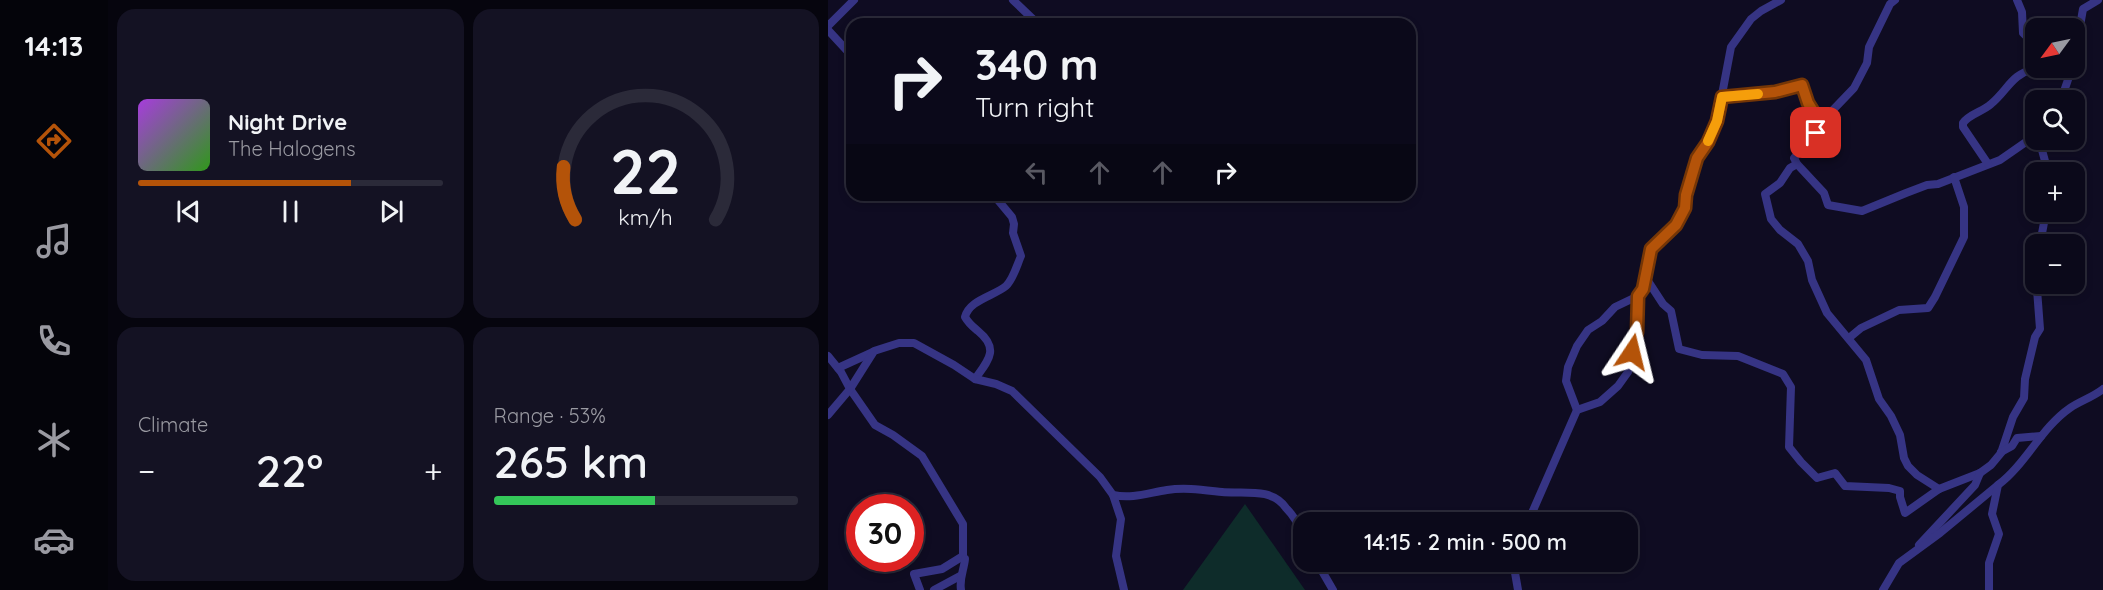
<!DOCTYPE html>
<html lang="en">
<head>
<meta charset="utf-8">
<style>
  body { margin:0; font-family:Quicksand,sans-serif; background:#141223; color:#f1f3f6; height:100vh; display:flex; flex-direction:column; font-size:22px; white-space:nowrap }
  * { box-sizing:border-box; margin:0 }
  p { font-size:20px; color:#9a9aa2 }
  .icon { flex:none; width:33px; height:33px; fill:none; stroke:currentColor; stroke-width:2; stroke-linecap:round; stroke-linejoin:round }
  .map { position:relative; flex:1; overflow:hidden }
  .drawer { display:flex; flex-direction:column; gap:9px; padding:9px; background:#06050e; width:720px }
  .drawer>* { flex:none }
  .hud { position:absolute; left:18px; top:18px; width:570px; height:183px; border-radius:18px; box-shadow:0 3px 9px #0003,0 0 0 2px #2b2a39; background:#0b091a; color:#f1f3f6; overflow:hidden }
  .needle { width:39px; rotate:237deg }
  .tools { position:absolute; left:1197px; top:18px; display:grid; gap:12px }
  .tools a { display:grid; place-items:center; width:60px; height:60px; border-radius:12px; background:#0b091a; box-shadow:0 3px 9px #0003,0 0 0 2px #2b2a39; font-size:30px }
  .speed { position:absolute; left:18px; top:494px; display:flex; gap:12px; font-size:30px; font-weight:700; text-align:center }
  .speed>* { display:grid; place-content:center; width:78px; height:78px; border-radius:50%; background:#0b091a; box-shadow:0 3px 9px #0003,0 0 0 2px #2b2a39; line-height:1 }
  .speed .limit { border:9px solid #d22; background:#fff; color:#111 }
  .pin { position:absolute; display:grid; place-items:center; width:51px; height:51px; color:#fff; margin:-26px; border-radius:12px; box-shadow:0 3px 9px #0006 }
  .me { position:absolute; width:66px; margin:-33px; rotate:10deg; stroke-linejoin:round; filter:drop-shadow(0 0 4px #0008) }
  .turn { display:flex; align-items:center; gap:21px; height:126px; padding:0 30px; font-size:27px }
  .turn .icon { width:78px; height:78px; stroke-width:2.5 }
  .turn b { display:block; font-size:42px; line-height:51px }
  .lanes { display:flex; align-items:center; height:57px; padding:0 30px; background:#0003; justify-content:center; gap:30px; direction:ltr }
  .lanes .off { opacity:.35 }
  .big { font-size:45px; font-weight:600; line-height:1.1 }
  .drawer .card { flex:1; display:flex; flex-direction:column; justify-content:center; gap:9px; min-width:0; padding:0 21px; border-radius:18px; background:#141223 }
  .drawer .dial { align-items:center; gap:0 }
  .dial svg { height:156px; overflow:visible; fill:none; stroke:#2b2a39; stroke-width:7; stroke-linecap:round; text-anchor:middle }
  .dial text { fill:#f1f3f6; stroke:none }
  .song { display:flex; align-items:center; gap:18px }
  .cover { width:72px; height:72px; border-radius:9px; background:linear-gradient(135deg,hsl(280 70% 55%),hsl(110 70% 35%)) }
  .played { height:6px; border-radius:3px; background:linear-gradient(90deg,#b45309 70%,#2b2a39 70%) }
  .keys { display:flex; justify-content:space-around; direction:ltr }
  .heat { display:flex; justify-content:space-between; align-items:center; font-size:33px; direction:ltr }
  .charge { height:9px; border-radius:4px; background:linear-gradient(90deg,#34c759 53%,#2b2a39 0) }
  .drawer .tiles { flex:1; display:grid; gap:9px; grid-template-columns:repeat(2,1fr) }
  .trip { position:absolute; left:465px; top:512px; width:345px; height:60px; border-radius:18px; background:#0b091a; box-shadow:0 3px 9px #0003,0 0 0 2px #2b2a39; font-weight:600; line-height:60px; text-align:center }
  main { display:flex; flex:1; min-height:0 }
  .menu { display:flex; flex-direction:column; width:108px; justify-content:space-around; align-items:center; background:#04040a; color:#9a9aa2 }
  .menu .icon { width:42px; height:42px }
  .menu .current { color:#b45309 }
  .menu b { font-size:27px; color:#f1f3f6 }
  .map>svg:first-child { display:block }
</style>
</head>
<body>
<main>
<nav class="menu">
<b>14:13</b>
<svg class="icon current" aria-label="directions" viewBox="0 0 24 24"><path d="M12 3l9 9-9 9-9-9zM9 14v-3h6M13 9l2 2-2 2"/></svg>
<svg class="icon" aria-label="music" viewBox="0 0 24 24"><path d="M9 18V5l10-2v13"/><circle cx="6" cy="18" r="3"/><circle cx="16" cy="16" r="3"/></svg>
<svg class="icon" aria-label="phone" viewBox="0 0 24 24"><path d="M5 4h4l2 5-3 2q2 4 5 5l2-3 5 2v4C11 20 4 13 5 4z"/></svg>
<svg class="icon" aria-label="climate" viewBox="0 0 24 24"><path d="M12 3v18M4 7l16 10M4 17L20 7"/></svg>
<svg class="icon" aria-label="car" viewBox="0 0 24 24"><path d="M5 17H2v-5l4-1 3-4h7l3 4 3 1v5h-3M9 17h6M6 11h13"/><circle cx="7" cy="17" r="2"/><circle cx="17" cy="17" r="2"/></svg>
</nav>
<section class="drawer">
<div class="tiles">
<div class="card">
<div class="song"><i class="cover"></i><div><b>Night Drive</b><p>The Halogens</p></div></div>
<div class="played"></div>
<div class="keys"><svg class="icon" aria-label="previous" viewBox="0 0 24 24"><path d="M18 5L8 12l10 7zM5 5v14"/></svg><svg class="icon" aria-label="pause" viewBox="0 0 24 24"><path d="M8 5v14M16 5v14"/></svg><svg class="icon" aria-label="next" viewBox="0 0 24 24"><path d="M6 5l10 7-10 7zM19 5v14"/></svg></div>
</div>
<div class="card dial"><svg viewBox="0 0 100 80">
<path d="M14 69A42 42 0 1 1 86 69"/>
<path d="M14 69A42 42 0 0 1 8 42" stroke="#b45309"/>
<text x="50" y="56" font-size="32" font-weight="700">22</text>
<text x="50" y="72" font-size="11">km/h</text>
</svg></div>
<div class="card"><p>Climate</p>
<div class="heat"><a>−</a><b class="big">22°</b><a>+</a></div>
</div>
<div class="card"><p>Range · 53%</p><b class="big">265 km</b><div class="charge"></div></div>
</div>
</section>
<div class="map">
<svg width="1275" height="590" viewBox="0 0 1275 590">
  <rect width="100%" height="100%" fill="#0f0c22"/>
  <!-- green -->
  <polygon fill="#0e2c2a" points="417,504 477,590 355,590"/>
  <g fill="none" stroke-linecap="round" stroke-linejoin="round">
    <!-- minor -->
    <g stroke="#363484" stroke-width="8">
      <polyline points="185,0 210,24"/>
      <polyline points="1189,0 1194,12 1195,33 1199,37 1208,38"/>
      <polyline points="0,26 26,0"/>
      <polyline points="0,30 24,56"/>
      <polyline points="1246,60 1255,9 1270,0"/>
      <path d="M894 97 947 92 974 85C977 95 982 103 987 112 997 130 977 145 966 158L969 164 996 193 1000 205 1034 211 1078 193 1099 185 1110 184 1172 160 1208 135"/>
      <polyline points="1233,100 1244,68"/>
      <polyline points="989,132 1003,112 1026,88 1039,63 1041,47 1062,4 1067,0"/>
      <polyline points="1214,140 1214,150 1220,172"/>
      <polyline points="969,164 962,168 952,183 937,194 943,219 952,230 970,244 980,261 984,280 999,313 1038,360 1051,399 1063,416 1072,435 1076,458 1080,466 1089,475 1111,489"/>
      <path d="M1160 164 1135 127V123C1141 114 1154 112 1163 104 1180 90 1183 74 1208 68"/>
      <polyline points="1212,244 1218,212"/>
      <polyline points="818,278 835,304 843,311 851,349 874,355 910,356 955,374 963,387 961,447 973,462 989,478 1007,473 1017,486 1061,488 1072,491 1072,497 1077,513 1111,489 1152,473 1163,465 1173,453 1185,417 1196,398 1197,379 1207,337 1212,329 1208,276"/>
      <polyline points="1021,338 1033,328 1071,310 1100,308 1107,297 1136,237 1136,207 1126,177"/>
      <polyline points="0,356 13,372 22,389 47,425 65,435 94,456 135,524 135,556 114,569 86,574 92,590"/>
      <polyline points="10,368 45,352"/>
      <path d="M147 379C160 361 172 349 150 331 144 326 141 324 137 317 141 300 166 296 178 286 185 280 189 265 193 256L185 233 186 224 184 217 169 199 170 195"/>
      <polyline points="749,410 738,381 740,367 749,346 760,330 774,321 787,307 810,296"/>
      <path d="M0 415 22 389 46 351 71 343H86L126 365 147 379 168 384 184 391 272 477 285 495C304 499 320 493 339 490 357 487 376 490 394 492 415 494 444 487 458 508 463 513 472 525 472 531 473 540 471 544 476 553"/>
      <polyline points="1173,452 1184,446 1189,438 1213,436"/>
      <polyline points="285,495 293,519 288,556 296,590"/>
      <polyline points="700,522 749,410 772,402 790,386 800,372 809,332 810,296 815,289 823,249 847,225 857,208 858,195 869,158 880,143 889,121 903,47 923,19 933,11 953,0"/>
      <polyline points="1091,545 1147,485 1152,473"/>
      <polyline points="485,561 494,571 505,590"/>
      <polyline points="688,561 686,567 690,590"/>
      <polyline points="106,590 132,576"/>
      <path d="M133 590C131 578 136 570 137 559"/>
      <polyline points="1055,590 1071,563 1112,533 1170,485"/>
      <path d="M1161 590V563L1171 534 1164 514 1170 485C1198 464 1213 428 1242 408 1252 401 1265 397 1275 389"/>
    </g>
  </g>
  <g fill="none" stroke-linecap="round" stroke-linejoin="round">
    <!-- route casing -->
    <g stroke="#753606" stroke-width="15">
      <polyline id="route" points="804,352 809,332 810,296 815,289 823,249 848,225 857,208 858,195 869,158 880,142 889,121 894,97 947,92 974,85 980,103 990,119 988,133"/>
    </g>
    <!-- route -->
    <use href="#route" stroke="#b45309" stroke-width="10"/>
    <!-- slow -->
    <polyline stroke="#f59e0b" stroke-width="10" points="880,141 889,121 894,97 930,94"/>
  </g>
</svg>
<div class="tools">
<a><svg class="needle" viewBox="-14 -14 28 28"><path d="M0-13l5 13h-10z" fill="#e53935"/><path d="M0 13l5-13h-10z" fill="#9a9aa2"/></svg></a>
<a><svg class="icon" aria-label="search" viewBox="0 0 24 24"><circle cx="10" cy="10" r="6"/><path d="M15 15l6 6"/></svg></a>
<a>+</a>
<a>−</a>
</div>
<div class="speed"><div class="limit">30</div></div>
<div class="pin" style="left:988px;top:133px;background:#d93025"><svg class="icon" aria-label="arrive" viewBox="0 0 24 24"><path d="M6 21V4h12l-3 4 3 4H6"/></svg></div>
<svg class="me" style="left:804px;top:352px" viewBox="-20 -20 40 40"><path d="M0-17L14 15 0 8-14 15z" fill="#b45309" stroke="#fff" stroke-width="4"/></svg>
<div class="trip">14:15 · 2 min · 500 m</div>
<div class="hud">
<div class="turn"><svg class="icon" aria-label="right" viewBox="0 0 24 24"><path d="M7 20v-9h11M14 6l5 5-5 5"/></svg><div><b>340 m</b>Turn right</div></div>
<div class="lanes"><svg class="icon off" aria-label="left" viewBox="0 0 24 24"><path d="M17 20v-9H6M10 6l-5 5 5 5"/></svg><svg class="icon off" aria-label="ahead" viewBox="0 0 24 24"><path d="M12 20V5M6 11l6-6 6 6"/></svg><svg class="icon off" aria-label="ahead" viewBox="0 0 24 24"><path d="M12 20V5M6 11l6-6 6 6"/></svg><svg class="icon" aria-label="right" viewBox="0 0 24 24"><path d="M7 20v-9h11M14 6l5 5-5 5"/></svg></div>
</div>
</div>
</main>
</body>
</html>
